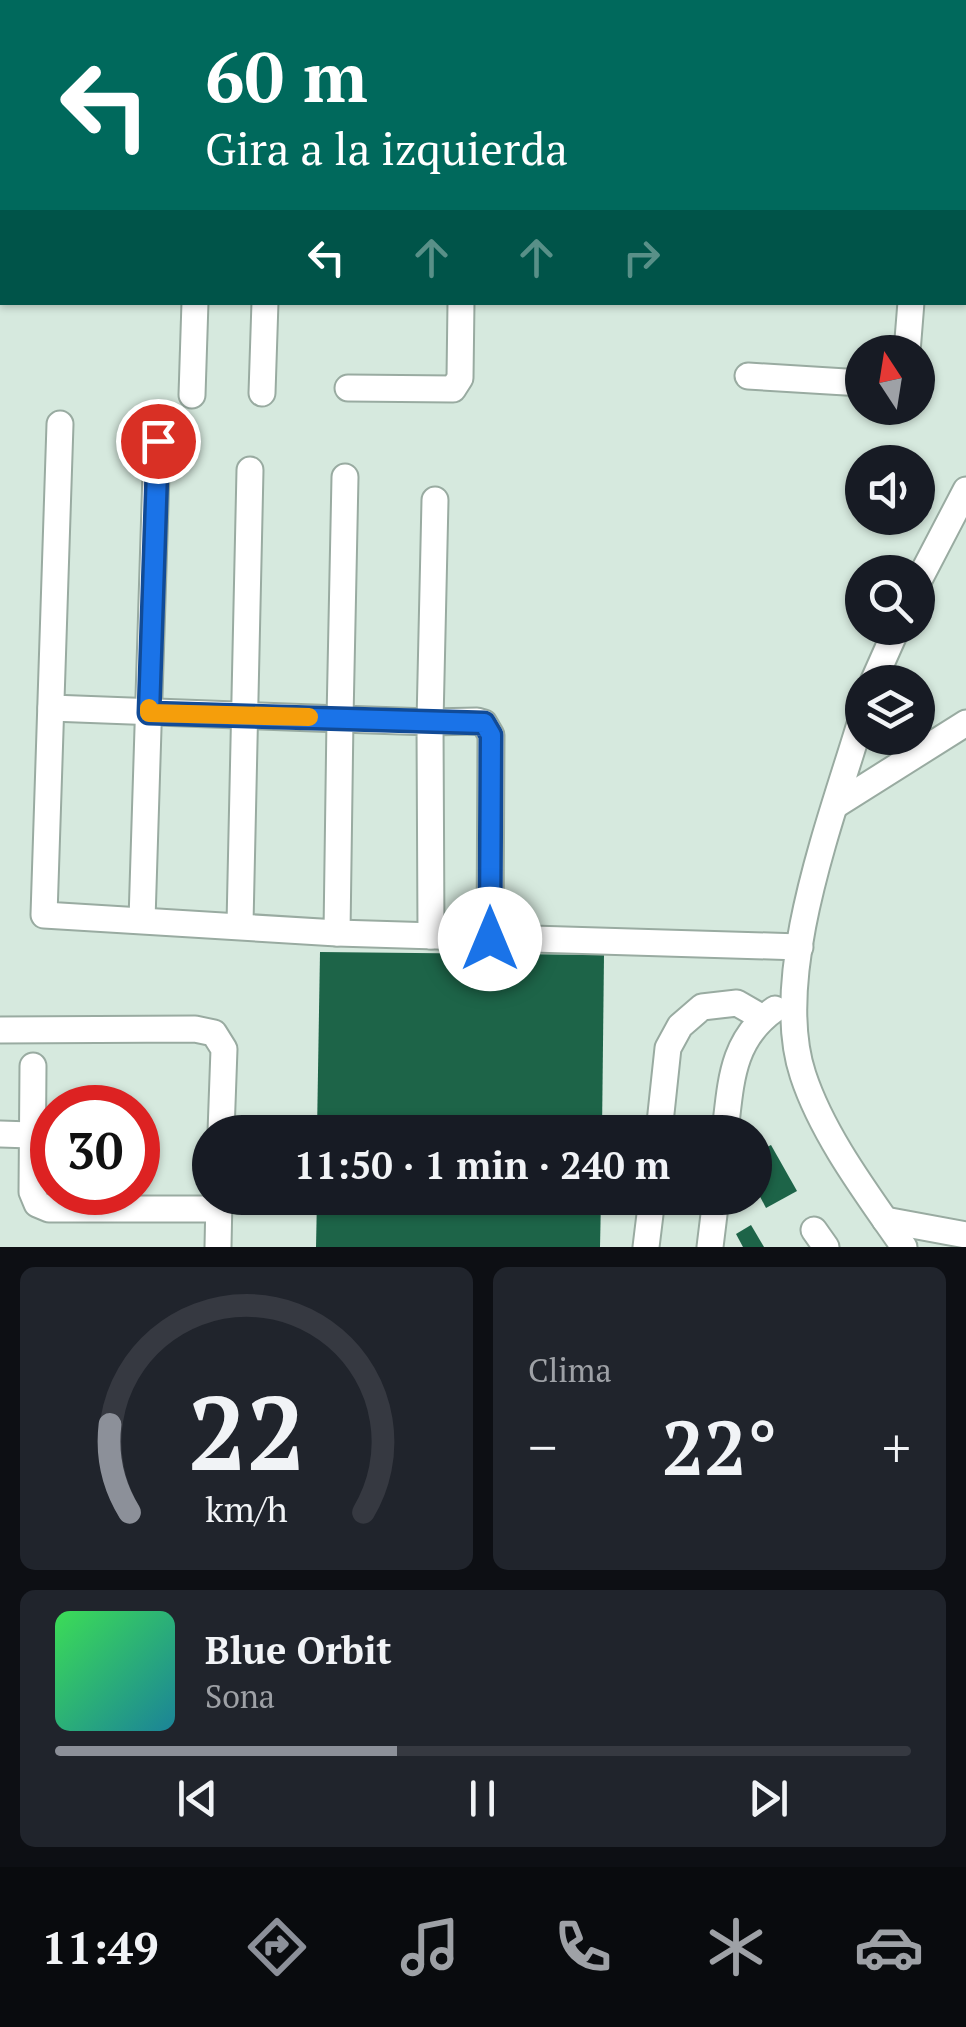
<!DOCTYPE html>
<html lang="es">
<head>
<meta charset="utf-8">
<style>
  body { margin:0; font-family:"PT Serif",serif; background:#20242c; color:#f1f3f6; height:100vh; display:flex; flex-direction:column; font-size:38px; white-space:nowrap }
  * { box-sizing:border-box; margin:0 }
  p { font-size:32px; color:#9ea1a6 }
  .icon { flex:none; width:55px; height:55px; fill:none; stroke:currentColor; stroke-width:2; stroke-linecap:round; stroke-linejoin:round }
  .map { position:relative; height:1247px; overflow:hidden }
  .drawer { display:flex; flex-direction:column; gap:20px; padding:20px; background:#0d0f14; flex:1 }
  .drawer>* { flex:none }
  .top-card { position:absolute; left:0px; top:0px; width:968px; height:305px; box-shadow:0 2px 8px #0004; background:#00695c; color:#fff; overflow:hidden }
  .needle { width:65px; rotate:348deg }
  .fabs { position:absolute; left:845px; top:335px; display:grid; gap:20px }
  .fabs a { display:grid; place-items:center; width:90px; height:90px; border-radius:50%; background:#171b24; box-shadow:0 2px 8px #0004; font-size:50px }
  .speed { position:absolute; left:30px; top:1085px; display:flex; gap:20px; font-size:50px; font-weight:700; text-align:center }
  .speed>* { display:grid; place-content:center; width:130px; height:130px; border-radius:50%; background:#171b24; box-shadow:0 2px 8px #0004; line-height:1 }
  .speed .limit { border:15px solid #d22; background:#fff; color:#111 }
  .pin { position:absolute; display:grid; place-items:center; width:85px; height:85px; color:#fff; margin:-42px; border:5px solid #fff; border-radius:50%; box-shadow:0 2px 10px #0007 }
  .me { position:absolute; width:110px; margin:-55px; rotate:0deg; stroke-linejoin:round; filter:drop-shadow(0 0 8px #0008) }
  .turn { display:flex; align-items:center; gap:35px; height:210px; padding:0 40px; font-size:45px }
  .turn .icon { width:130px; height:130px; stroke-width:2.5 }
  .turn b { display:block; font-size:70px; line-height:85px }
  .lanes { display:flex; align-items:center; height:95px; padding:0 40px; background:#0003; justify-content:center; gap:50px; direction:ltr }
  .lanes .off { opacity:.35 }
  .big { font-size:75px; font-weight:800; line-height:1.1 }
  .drawer .card { flex:1; display:flex; flex-direction:column; justify-content:center; gap:15px; min-width:0; padding:0 35px; border-radius:15px; background:#20242c }
  .drawer .dial { align-items:center; gap:0 }
  .dial svg { height:260px; overflow:visible; fill:none; stroke:#363941; stroke-width:7; stroke-linecap:round; text-anchor:middle }
  .dial text { fill:#f1f3f6; stroke:none }
  .song { display:flex; align-items:center; gap:30px }
  .cover { width:120px; height:120px; border-radius:15px; background:linear-gradient(135deg,hsl(130 70% 55%),hsl(190 70% 35%)) }
  .played { height:10px; border-radius:5px; background:linear-gradient(90deg,#8c9099 40%,#363941 40%) }
  .keys { display:flex; justify-content:space-around; direction:ltr }
  .heat { display:flex; justify-content:space-between; align-items:center; font-size:55px; direction:ltr }
  .drawer .tiles { flex:1; display:grid; gap:20px; grid-template-columns:1fr 1fr }
  .card:last-child { grid-column:span 2 }
  .trip { position:absolute; left:192px; top:1115px; width:580px; height:100px; border-radius:50px; background:#171b24; box-shadow:0 2px 8px #0004; font-weight:800; line-height:100px; text-align:center }
  .menu { display:flex; height:160px; justify-content:space-around; align-items:center; background:#090b0e; color:#9ea1a6 }
  .menu .icon { width:70px; height:70px }
  .menu .active { color:#8c9099 }
  .menu b { font-size:45px; color:#f1f3f6 }
  .map>svg:first-child { display:block }
</style>
</head>
<body>
<div class="map">
<svg width="966" height="1247" viewBox="0 0 966 1247">
  <rect width="100%" height="100%" fill="#d6e9de"/>
  <!-- building -->
  <g fill="#1d6448">
    <polygon points="320,952 604,955 602,1132 317,1132"/>
    <polygon points="771,1145 797,1191 766,1208 755,1187 755,1153"/>
    <polygon points="317,1198 601,1198 600,1247 316,1247"/>
    <polygon points="751,1225 764,1247 743,1247 736,1234"/>
  </g>
  <g fill="none" stroke-linecap="round" stroke-linejoin="round">
    <!-- minor casing -->
    <g stroke="#99aba1" stroke-width="29">
      <g id="minor">
        <polyline points="55,0 58,2"/>
        <polyline points="87,0 87,2"/>
        <polyline points="127,2 131,0"/>
        <polyline points="202,2 202,0"/>
        <polyline points="275,2 275,0"/>
        <polyline points="466,2 467,0"/>
        <polyline points="595,2 596,0"/>
        <polyline points="965,159 966,159"/>
        <polyline points="965,241 966,241"/>
        <polyline points="907,352 911,302"/>
        <polyline points="748,376 862,383"/>
        <polyline points="348,388 453,389 460,378 461,302"/>
        <polyline points="262,393 265,302"/>
        <polyline points="192,395 195,302"/>
        <polyline points="60,424 44,915 337,933 340,719 430,722 431,936"/>
        <polyline points="435,500 430,722 477,721 484,723 491,735 490,939"/>
        <polyline points="918,582 966,490"/>
        <polyline points="873,682 897,628"/>
        <polyline points="51,708 340,719 345,477"/>
        <path d="M862 717C833 815 770 976 803 1075 823 1136 868 1195 904 1247"/>
        <polyline points="836,805 966,723"/>
        <polyline points="142,920 157,441"/>
        <polyline points="240,924 250,470"/>
        <polyline points="337,933 800,947"/>
        <polyline points="0,1030 195,1029 214,1033 224,1049 221,1132"/>
        <polyline points="33,1066 32,1192 37,1204 49,1209 219,1209"/>
        <polyline points="659,1132 668,1048 680,1026 702,1007 737,1003 763,1018"/>
        <path d="M725 1132C731 1083 731 1040 775 1009"/>
        <polyline points="0,1134 31,1135"/>
        <polyline points="885,1220 966,1235"/>
        <polyline points="814,1230 826,1247"/>
        <polyline points="218,1247 219,1198"/>
        <polyline points="646,1247 652,1198"/>
        <polyline points="710,1247 716,1198"/>
      </g>
    </g>
    <!-- minor -->
    <use href="#minor" stroke="#fff" stroke-width="25"/>
  </g>
  <g fill="none" stroke-linecap="round" stroke-linejoin="round">
    <!-- route casing -->
    <g stroke="#114b97" stroke-width="25">
      <polyline id="route" points="158,441 149,713 484,723 491,735 490,939"/>
    </g>
    <!-- route -->
    <use href="#route" stroke="#1a73e8" stroke-width="18"/>
    <!-- slow -->
    <polyline stroke="#f59e0b" stroke-width="18" points="149,708 149,713 309,717"/>
  </g>
</svg>
<div class="fabs">
<a><svg class="needle" viewBox="-14 -14 28 28"><path d="M0-13l5 13h-10z" fill="#e53935"/><path d="M0 13l5-13h-10z" fill="#9ea1a6"/></svg></a>
<a><svg class="icon" aria-label="sound" viewBox="0 0 24 24"><path d="M4 9h4l5-4v14l-5-4H4zM17 9q2 3 0 6"/></svg></a>
<a><svg class="icon" aria-label="search" viewBox="0 0 24 24"><circle cx="10" cy="10" r="6"/><path d="M15 15l6 6"/></svg></a>
<a><svg class="icon" aria-label="layers" viewBox="0 0 24 24"><path d="M12 4l9 5-9 5-9-5zM3 14l9 5 9-5"/></svg></a>
</div>
<div class="speed"><div class="limit">30</div></div>
<div class="pin" style="left:158px;top:441px;background:#d93025"><svg class="icon" aria-label="arrive" viewBox="0 0 24 24"><path d="M6 21V4h12l-3 4 3 4H6"/></svg></div>
<svg class="me" style="left:490px;top:939px" viewBox="-20 -20 40 40"><circle r="19" fill="#fff"/><path d="M0-13L10 11 0 6-10 11z" fill="#1a73e8"/></svg>
<div class="trip">11:50 · 1 min · 240 m</div>
<div class="top-card">
<div class="turn"><svg class="icon" aria-label="left" viewBox="0 0 24 24"><path d="M17 20v-9H6M10 6l-5 5 5 5"/></svg><div><b>60 m</b>Gira a la izquierda</div></div>
<div class="lanes"><svg class="icon" aria-label="left" viewBox="0 0 24 24"><path d="M17 20v-9H6M10 6l-5 5 5 5"/></svg><svg class="icon off" aria-label="ahead" viewBox="0 0 24 24"><path d="M12 20V5M6 11l6-6 6 6"/></svg><svg class="icon off" aria-label="ahead" viewBox="0 0 24 24"><path d="M12 20V5M6 11l6-6 6 6"/></svg><svg class="icon off" aria-label="right" viewBox="0 0 24 24"><path d="M7 20v-9h11M14 6l5 5-5 5"/></svg></div>
</div>
</div>
<section class="drawer">
<div class="tiles">
<div class="card dial"><svg viewBox="0 0 100 80">
<path d="M14 69A42 42 0 1 1 86 69"/>
<path d="M14 69A42 42 0 0 1 8 42" stroke="#8c9099"/>
<text x="50" y="56" font-size="32" font-weight="700">22</text>
<text x="50" y="72" font-size="11">km/h</text>
</svg></div>
<div class="card"><p>Clima</p>
<div class="heat"><a>−</a><b class="big">22°</b><a>+</a></div>
</div>
<div class="card">
<div class="song"><i class="cover"></i><div><b>Blue Orbit</b><p>Sona</p></div></div>
<div class="played"></div>
<div class="keys"><svg class="icon" aria-label="previous" viewBox="0 0 24 24"><path d="M18 5L8 12l10 7zM5 5v14"/></svg><svg class="icon" aria-label="pause" viewBox="0 0 24 24"><path d="M8 5v14M16 5v14"/></svg><svg class="icon" aria-label="next" viewBox="0 0 24 24"><path d="M6 5l10 7-10 7zM19 5v14"/></svg></div>
</div>
</div>
</section>
<nav class="menu">
<b>11:49</b>
<svg class="icon active" aria-label="directions" viewBox="0 0 24 24"><path d="M12 3l9 9-9 9-9-9zM9 14v-3h6M13 9l2 2-2 2"/></svg>
<svg class="icon" aria-label="music" viewBox="0 0 24 24"><path d="M9 18V5l10-2v13"/><circle cx="6" cy="18" r="3"/><circle cx="16" cy="16" r="3"/></svg>
<svg class="icon" aria-label="phone" viewBox="0 0 24 24"><path d="M5 4h4l2 5-3 2q2 4 5 5l2-3 5 2v4C11 20 4 13 5 4z"/></svg>
<svg class="icon" aria-label="climate" viewBox="0 0 24 24"><path d="M12 3v18M4 7l16 10M4 17L20 7"/></svg>
<svg class="icon" aria-label="car" viewBox="0 0 24 24"><path d="M5 17H2v-5l4-1 3-4h7l3 4 3 1v5h-3M9 17h6M6 11h13"/><circle cx="7" cy="17" r="2"/><circle cx="17" cy="17" r="2"/></svg>
</nav>
</body>
</html>
